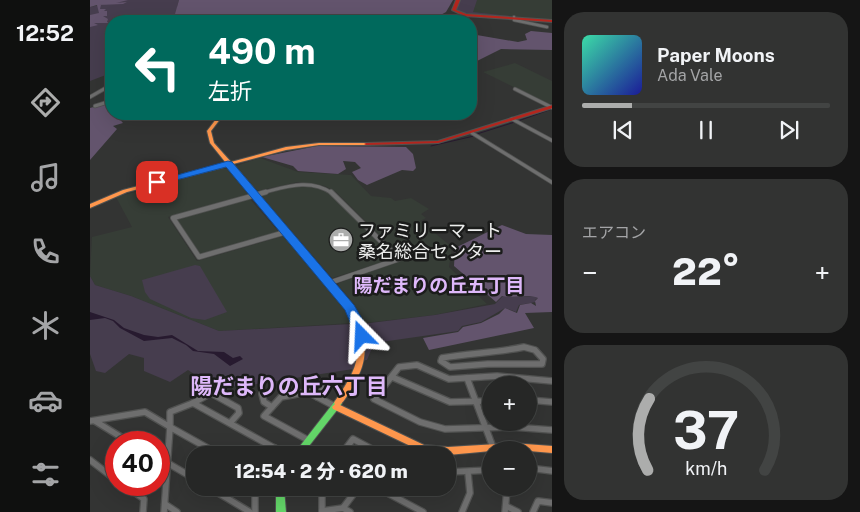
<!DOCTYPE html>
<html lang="ja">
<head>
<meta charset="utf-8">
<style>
  body { margin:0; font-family:"Public Sans","Noto Sans JP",sans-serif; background:#323332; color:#f1f3f6; height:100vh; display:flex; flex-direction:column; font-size:19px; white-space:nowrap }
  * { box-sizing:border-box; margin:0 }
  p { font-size:16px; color:#a4a5a7 }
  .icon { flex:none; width:28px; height:28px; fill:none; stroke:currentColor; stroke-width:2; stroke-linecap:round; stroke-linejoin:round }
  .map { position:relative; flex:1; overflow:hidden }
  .sheet { display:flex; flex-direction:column; gap:12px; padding:12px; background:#151515; width:308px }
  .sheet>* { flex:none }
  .hud { position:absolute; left:15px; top:15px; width:372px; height:105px; border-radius:20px; box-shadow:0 5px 20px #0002,0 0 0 1px #424443; background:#00695c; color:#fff; overflow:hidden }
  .buttons { position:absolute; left:392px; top:376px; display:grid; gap:10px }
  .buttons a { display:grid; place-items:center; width:55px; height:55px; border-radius:50%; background:#262726; box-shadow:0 5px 20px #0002,0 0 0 1px #424443; font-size:25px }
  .speed { position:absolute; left:15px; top:431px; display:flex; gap:10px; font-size:25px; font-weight:700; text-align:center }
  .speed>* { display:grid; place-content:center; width:65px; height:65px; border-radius:50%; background:#262726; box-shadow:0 5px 20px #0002,0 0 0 1px #424443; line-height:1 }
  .speed .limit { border:8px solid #d22; background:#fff; color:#111 }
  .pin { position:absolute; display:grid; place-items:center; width:42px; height:42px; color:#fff; margin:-21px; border-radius:10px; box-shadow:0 2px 8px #0006 }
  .me { position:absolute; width:55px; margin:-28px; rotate:339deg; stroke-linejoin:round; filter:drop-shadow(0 0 4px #0008) }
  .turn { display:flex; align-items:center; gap:18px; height:105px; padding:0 20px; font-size:22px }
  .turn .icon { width:65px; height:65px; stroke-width:2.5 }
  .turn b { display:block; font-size:35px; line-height:42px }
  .big { font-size:38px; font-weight:800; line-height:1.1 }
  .sheet .widget { flex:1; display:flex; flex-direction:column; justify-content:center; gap:8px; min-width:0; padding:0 18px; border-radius:20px; background:#323332 }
  .sheet .dial { align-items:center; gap:0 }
  .dial svg { height:130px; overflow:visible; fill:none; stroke:#424443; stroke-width:7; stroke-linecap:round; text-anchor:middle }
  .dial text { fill:#f1f3f6; stroke:none }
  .song { display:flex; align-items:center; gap:15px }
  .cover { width:60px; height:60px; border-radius:8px; background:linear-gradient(135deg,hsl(160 70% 55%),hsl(240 70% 35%)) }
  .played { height:5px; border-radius:2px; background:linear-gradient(90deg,#acadac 20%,#424443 20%) }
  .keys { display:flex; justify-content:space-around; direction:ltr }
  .heat { display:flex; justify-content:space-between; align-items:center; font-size:28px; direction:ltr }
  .trip { position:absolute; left:96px; top:446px; width:270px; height:50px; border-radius:20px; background:#262726; box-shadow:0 5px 20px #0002,0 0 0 1px #424443; font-weight:800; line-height:50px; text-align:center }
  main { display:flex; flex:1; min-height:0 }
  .dock { display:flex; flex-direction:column; width:90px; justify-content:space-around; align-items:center; background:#0f100f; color:#a4a5a7 }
  .dock .icon { width:35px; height:35px }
  .dock .current { color:#acadac }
  .dock b { font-size:22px; color:#f1f3f6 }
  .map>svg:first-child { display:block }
</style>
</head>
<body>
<main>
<nav class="dock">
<b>12:52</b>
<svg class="icon current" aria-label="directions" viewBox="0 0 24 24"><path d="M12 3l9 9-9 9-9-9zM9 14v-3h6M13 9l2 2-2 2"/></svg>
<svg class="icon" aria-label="music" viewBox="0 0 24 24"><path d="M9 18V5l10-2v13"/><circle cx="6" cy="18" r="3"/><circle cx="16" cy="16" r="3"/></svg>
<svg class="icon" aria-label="phone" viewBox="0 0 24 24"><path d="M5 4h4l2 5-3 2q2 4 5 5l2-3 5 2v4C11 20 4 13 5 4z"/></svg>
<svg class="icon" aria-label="climate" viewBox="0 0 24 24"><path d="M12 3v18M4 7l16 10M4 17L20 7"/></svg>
<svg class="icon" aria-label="car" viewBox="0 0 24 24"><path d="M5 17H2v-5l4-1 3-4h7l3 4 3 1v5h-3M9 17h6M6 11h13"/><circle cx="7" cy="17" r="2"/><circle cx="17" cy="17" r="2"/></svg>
<svg class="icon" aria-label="filters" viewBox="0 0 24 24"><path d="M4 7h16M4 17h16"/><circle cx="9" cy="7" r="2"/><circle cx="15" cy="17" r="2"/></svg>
</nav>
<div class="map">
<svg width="463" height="512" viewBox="0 0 463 512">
  <rect width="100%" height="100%" fill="#333433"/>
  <!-- built -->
  <g fill="#363d36">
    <polygon points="370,0 462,0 462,20 379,15"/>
    <polygon points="425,63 462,81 462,103 458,104 393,72"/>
    <polygon points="170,158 208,172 261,175 281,196 301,198 305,201 321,198 339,209 331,214 336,218 330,221 362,247 359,267 397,304 344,315 275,323 264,304 248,285 249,283 314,259 246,192 235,186 208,182 167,191 146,166"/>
    <polygon points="132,168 137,169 160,195 78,217 107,261 194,236 253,307 262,323 129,331 41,296 5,285 0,276 2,237 42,227 26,197"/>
    <polygon points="216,185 227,187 241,194 304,257 303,259 242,278 171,196 198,187"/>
    <polygon points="159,198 188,231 187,232 110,255 87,220"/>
  </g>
  <!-- green -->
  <g fill="#463d4e">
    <polygon points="33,0 89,0 87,7 91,18 103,21 21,21 21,73 0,81 0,7"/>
    <polygon points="370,0 387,0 383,12 430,17 370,13 365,10"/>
    <polygon points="105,265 110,266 137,312 115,320 101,318 60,299 55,292 52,280"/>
    <path d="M0 276 5 285 41 296 129 331 280 323 345 315 405 304 413 296C425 299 436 294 448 298L445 300 446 302 429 305 426 312 415 308 391 322 372 326 368 331 284 343 277 360 266 361 263 369 148 387 113 380 98 370 80 382 54 371V358L39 354 15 373 6 371 0 354Z"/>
  </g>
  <!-- forest -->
  <g fill="#63546d">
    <polygon points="0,0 38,0 26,3 37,2 33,4 9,5 11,5 10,9 16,9 14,11 17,11 17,16 13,16 18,19 17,22 19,23 4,23 8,25 0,27 0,15 9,13 7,5 0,7"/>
    <polygon points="89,0 363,0 356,12 340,21 103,21 85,14"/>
    <polygon points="441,31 462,33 462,50 411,49 381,64 381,34 428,42 437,40 435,34"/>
    <polygon points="21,102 21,114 29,114 26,115 33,123 23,126 27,129 0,160 0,108"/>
    <polygon points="227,146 316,147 323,154 326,168 323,171 312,170 277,185 268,180 262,172 271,168 265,162 253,161 256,169 248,174 208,171 203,166 172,157"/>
    <path d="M412 225 436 234 462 235V312L435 313 444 328 339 350 333 338 368 332 373 327 391 323 409 314 415 308 427 313 430 305 441 303 446 306 445 301 448 298C436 293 425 299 412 296L406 302 364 266 365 248Z"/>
  </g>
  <!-- water -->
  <polygon fill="#271a2f" points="0,312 24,320 34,328 54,335 68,337 82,335 108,351 134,352 143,358 150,356 153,359 140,366 124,354 103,351 96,345 82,338 54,341 30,328 23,321 15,318 0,320"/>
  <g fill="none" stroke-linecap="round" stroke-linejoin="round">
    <!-- stream -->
    <g stroke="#271a2f" stroke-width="1">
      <polyline points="428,121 462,109"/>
      <polyline points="387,134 425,122"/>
      <polyline points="341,146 384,136"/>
    </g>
    <!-- street-far3 casing -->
    <g stroke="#515251" stroke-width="4">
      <polyline id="street-far3" points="424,17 424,20 457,27"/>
    </g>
    <!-- street-far2 casing -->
    <g stroke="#515251" stroke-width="4.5">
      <g id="street-far2">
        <polyline points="425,89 463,108"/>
        <polyline points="0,97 21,85"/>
        <polyline points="5,106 21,101"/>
        <polyline points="422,119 463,141"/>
        <polyline points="382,133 463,183"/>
        <path d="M171 193C196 187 219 178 242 193"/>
      </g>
    </g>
    <!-- street-far1 casing -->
    <g stroke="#515251" stroke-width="6">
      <g id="street-far1">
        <polyline points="176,192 83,218 109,257 196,232"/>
        <polyline points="239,283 309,259 241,192"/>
      </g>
    </g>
    <!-- street casing -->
    <g stroke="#515251" stroke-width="8">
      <g id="street">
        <path d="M434 347 445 350 453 359 452 364H398L360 367 351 361 352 358C379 353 407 353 434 347Z"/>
        <polyline points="302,377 360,402 401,401"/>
        <polyline points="377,378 404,450"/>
        <polyline points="463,381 407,376 359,379 327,365 309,367 284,399 330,422 355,429 422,427 463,430"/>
        <polyline points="172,394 174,402 182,407"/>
        <polyline points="227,397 241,380"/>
        <polyline points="439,400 463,402"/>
        <polyline points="103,403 121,393 148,408 149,413 140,423"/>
        <polyline points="0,421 55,412 80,427 80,412 103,403 197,455"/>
        <polyline points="5,421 39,442"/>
        <polyline points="218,440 174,416 191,397 218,392 246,407"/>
        <polyline points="180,455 185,448"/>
        <polyline points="251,455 263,439 293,455"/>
        <polyline points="69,458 105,479"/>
        <polyline points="0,460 26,480"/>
        <polyline points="439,468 463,471"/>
        <polyline points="358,472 401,470"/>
        <polyline points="34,485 54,499 53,512"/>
        <polyline points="120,488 160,512"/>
        <polyline points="165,488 165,512"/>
        <polyline points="232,488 232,512"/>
        <polyline points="288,488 333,512"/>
        <polyline points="75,504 87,512"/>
        <polyline points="416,506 428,512"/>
        <polyline points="253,508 268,488"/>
        <polyline points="232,511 253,508 260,512"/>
        <polyline points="74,512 80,427 130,455"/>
        <polyline points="372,512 380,493 378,473"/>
        <polyline points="415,512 417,488"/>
        <polyline points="443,512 448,501 463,503"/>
      </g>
    </g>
    <!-- fast casing -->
    <g stroke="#515251" stroke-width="2">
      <g id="fast">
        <polygon points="248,400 251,401 252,403 251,405 212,455 203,455 245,401"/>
        <polygon points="186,488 194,488 196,512 186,512"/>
      </g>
    </g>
    <!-- slow casing -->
    <g stroke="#515251" stroke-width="2">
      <path id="slow" d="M130 114H134L121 131 124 143 141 162 196 147 229 143H276L278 144 276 145H229L196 150 143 164 263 307C276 338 281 356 263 386 259 393 255 400 250 405L334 445 358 447 422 443 463 446V453L439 451V450H401V451L358 455 333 452 243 409 242 407 245 404 244 403 245 401C271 364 274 350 257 308L138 166 37 192 0 208V204L33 190 136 163 120 143 117 131Z"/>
    </g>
    <!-- jam casing -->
    <g stroke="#515251" stroke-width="2">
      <g id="jam">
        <polygon points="366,0 370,0 366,10 376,14 463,20 463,22 375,16 362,10"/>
        <polygon points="463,105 463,108 348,143 276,145 274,144 276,143 348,141"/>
      </g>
    </g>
    <!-- street-far3 -->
    <use href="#street-far3" stroke="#6e6e6e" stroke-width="2.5"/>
    <!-- street-far2 -->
    <use href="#street-far2" stroke="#6e6e6e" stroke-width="3"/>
    <!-- street-far1 -->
    <use href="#street-far1" stroke="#6e6e6e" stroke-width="4.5"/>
    <!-- street -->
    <use href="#street" stroke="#6e6e6e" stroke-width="5.5"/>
    <!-- fast -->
    <use href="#fast" fill="#63d668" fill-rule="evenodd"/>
    <!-- slow -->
    <use href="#slow" fill="#ff974d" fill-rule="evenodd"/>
    <!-- jam -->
    <use href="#jam" fill="#b3261e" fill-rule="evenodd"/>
  </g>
  <!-- route -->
  <polygon fill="#1a73e8" stroke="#114b97" points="138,161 142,162 264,305 274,322 279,336 277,339 267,339 255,310 136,167 67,185 62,182"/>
  <!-- icons -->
  <defs>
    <g id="office-disc" transform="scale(1.25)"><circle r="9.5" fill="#acadac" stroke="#1b1c1b"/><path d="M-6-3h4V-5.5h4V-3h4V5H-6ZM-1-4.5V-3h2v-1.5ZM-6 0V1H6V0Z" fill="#fff"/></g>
  </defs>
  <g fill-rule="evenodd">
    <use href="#office-disc" x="251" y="240"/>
  </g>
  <g text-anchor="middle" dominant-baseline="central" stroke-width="5" stroke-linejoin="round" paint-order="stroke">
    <!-- poi labels -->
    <g font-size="18" fill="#edeeed" stroke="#1b1c1b" text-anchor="start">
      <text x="268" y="230">ファミリーマート<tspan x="268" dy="21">桑名総合センター</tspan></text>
    </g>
    <!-- neighbourhood labels -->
    <g font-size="19" font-weight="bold" fill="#deb8fa" stroke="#1b1c1b">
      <text x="349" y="285">陽だまりの丘五丁目</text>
    </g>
    <!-- near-neighbourhood labels -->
    <g font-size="22" font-weight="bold" fill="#deb8fa" stroke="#1b1c1b">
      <text x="199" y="386">陽だまりの丘六丁目</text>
    </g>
  </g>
</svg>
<div class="buttons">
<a>+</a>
<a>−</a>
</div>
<div class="speed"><div class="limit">40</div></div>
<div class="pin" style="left:67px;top:182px;background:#d93025"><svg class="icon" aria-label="arrive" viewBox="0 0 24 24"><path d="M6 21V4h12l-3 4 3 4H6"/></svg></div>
<svg class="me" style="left:272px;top:336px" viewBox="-20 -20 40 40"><path d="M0-17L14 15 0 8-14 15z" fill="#1a73e8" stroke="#fff" stroke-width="4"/></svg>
<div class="trip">12:54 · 2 分 · 620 m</div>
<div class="hud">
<div class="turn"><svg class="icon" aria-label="left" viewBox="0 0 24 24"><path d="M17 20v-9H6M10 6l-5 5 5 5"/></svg><div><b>490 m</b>左折</div></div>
</div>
</div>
<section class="sheet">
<div class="widget">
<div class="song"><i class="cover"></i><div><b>Paper Moons</b><p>Ada Vale</p></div></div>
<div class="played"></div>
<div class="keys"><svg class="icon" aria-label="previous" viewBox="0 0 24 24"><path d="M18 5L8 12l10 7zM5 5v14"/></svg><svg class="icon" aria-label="pause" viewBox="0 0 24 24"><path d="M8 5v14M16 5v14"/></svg><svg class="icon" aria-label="next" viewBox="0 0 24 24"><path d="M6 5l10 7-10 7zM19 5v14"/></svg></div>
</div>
<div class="widget"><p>エアコン</p>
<div class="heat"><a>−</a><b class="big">22°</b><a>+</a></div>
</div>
<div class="widget dial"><svg viewBox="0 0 100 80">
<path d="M14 69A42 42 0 1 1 86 69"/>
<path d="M14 69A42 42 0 0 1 15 25" stroke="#acadac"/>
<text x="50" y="56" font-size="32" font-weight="700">37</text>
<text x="50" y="72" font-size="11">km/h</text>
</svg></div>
</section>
</main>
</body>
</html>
